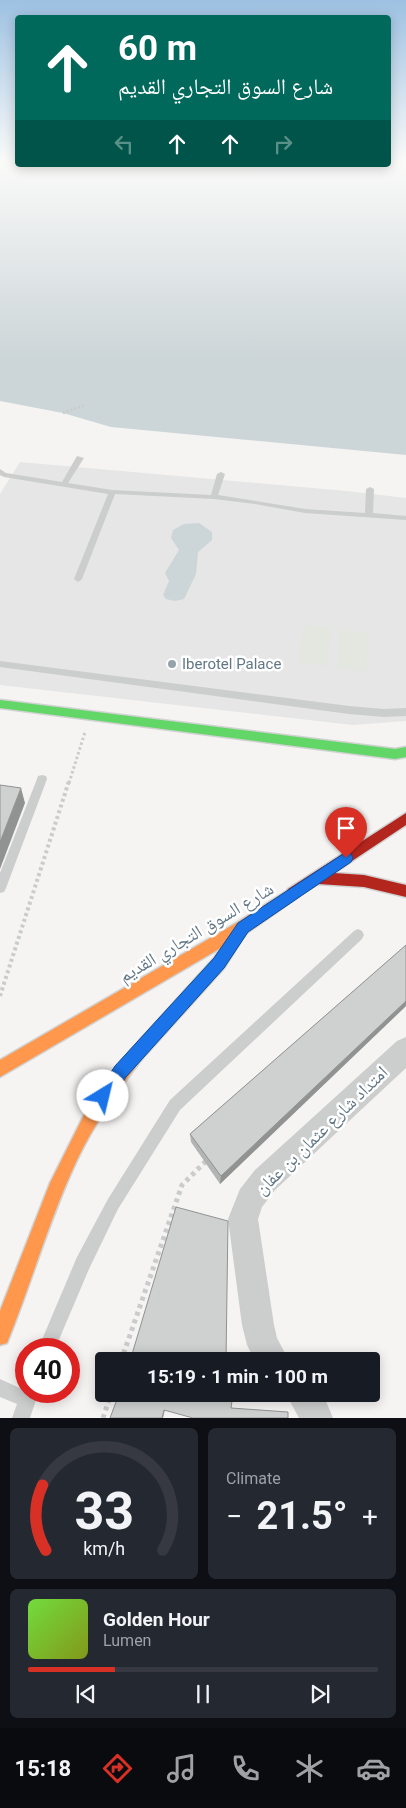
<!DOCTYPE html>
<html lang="en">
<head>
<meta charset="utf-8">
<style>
  body { margin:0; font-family:Roboto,"Noto Naskh Arabic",sans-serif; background:#242831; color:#f1f3f6; height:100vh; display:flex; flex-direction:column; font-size:19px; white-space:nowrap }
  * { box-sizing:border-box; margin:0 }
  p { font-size:16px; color:#9ea1a6 }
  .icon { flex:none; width:28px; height:28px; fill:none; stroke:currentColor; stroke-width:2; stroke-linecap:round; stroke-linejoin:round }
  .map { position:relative; height:1418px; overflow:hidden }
  .drawer { display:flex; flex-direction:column; gap:10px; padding:10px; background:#0d0f14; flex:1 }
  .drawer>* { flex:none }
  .hud { position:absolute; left:15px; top:15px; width:376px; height:152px; border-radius:5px; box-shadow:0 2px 12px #0003; background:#00695c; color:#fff; overflow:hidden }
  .speed { position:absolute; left:15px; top:1338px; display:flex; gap:10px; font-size:25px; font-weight:700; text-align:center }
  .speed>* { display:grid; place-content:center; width:65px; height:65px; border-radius:50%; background:#171b24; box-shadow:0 2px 12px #0003; line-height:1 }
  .speed .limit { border:8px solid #d22; background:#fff; color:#111 }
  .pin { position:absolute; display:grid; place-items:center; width:42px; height:42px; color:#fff; margin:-51px -21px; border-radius:50% 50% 50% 0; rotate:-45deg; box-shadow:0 0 5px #0007 }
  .pin .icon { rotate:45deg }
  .me { position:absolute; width:55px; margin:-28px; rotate:36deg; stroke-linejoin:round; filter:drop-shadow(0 0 4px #0008) }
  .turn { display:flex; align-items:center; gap:18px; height:105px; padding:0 20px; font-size:22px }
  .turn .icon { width:65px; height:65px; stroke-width:2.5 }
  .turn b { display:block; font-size:35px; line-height:42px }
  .lanes { display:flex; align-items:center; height:48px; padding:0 20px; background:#0003; justify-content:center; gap:25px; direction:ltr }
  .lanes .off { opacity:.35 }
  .big { font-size:38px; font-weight:700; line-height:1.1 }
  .drawer .tile { flex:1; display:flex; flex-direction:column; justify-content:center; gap:8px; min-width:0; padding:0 18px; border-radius:8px; background:#242831 }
  .drawer .dial { align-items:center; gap:0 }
  .dial svg { height:130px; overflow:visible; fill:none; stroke:#363941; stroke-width:7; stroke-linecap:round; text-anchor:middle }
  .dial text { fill:#f1f3f6; stroke:none }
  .song { display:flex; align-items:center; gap:15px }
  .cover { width:60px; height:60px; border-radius:8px; background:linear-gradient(135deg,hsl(100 70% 55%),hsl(70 70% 35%)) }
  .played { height:5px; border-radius:2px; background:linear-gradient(90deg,#d93025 25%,#363941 25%) }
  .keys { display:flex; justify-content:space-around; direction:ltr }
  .heat { display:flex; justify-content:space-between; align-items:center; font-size:28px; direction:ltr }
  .drawer .tiles { flex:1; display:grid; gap:10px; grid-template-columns:1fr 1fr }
  .tile:last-child { grid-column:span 2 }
  .trip { position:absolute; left:95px; top:1352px; width:285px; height:50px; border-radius:5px; background:#171b24; box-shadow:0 2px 12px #0003; font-weight:700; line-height:50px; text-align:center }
  .dock { display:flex; height:80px; justify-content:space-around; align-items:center; background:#090b0e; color:#9ea1a6 }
  .dock .icon { width:35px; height:35px }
  .dock .active { color:#d93025 }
  .dock b { font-size:22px; color:#f1f3f6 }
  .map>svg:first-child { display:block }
</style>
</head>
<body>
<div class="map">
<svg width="406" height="1418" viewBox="0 0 406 1418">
  <rect width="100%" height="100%" fill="#f5f4f2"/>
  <!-- built -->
  <polygon fill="#e5e6e5" points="20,462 346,491 406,498 406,721 353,725 0,685 0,494"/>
  <!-- green -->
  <g fill="#e4e7e0">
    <polygon points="304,625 331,628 327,666 299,663"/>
    <polygon points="341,630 368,633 366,672 337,668"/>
  </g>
  <!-- water -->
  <g fill="#ccd5d8">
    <polygon points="0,160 17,160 18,165 389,165 389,163 406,166 406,455 111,427 63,413 0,401"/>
    <polygon points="199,523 212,532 212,540 198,552 196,574 184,599 175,601 166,599 163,595 169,581 165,573 179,550 171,538 173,530 184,524"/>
  </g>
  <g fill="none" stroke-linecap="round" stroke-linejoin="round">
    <!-- fast casing -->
    <g stroke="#d1d2d2" stroke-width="3">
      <g id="fast">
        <polygon points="0,700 395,749 406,747 406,757 395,759 0,708"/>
        <polygon points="243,920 248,922 250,927 224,968 141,1060 136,1063 131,1060 128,1055 131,1050 214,958 238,922"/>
      </g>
    </g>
    <!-- slow casing -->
    <g stroke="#d1d2d2" stroke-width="3">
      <g id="slow">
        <polygon points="293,887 298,889 300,893 298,897 248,932 0,1077 0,1060 238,922"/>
        <path d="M136 1047 141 1050 144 1055 141 1060C117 1092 94 1124 77 1160 49 1219 32 1282 7 1343L0 1345V1311L50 1183 85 1113 106 1080 131 1050Z"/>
      </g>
    </g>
    <!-- jam casing -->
    <g stroke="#d1d2d2" stroke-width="3">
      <polygon id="jam" points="406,813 406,825 334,873 364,875 406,885 406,897 364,887 318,884 293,899 288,897 286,893 288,889"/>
    </g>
    <!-- path-far3 -->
    <polyline stroke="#cacbcc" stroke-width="2.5" stroke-dasharray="2 2" stroke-linecap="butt" points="63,413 85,405"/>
    <!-- path-far2 -->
    <polyline stroke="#cacbcc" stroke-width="3" stroke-dasharray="2.5 2.5" stroke-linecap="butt" points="69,783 85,732"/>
    <!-- path-far1 -->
    <polyline stroke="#cacbcc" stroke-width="4" stroke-dasharray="3 3" stroke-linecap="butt" points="0,996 69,781"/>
    <!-- path -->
    <g stroke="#cacbcc" stroke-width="5" stroke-dasharray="4 4" stroke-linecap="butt">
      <polyline points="121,1361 182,1185 207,1160"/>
      <polyline points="103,1418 111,1394"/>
    </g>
    <!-- lane -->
    <g fill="#cccdcd" fill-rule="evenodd">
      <polygon points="77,456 84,458 68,483 112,490 211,495 217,474 221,472 225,474 218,495 305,509 365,513 366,489 370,487 374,489 373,513 406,516 406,520 305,513 255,504 214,499 115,494 82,579 78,582 74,579 108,494 4,477 0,475 0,469 6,473 62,482"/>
      <polygon points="0,661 349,706 384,709 406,708 406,716 384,717 349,714 0,667"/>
      <polygon points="42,775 46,776 47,779 6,888 4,892 0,893 0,873 37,779 38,776"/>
      <polygon points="358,929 362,931 364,935 362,939 180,1110 118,1209 89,1269 55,1349 38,1349 77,1257 108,1199 170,1100 354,931"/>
      <polygon points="0,1379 22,1389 26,1384 26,1391 39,1391 30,1418 12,1418 17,1404 0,1397"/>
    </g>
    <!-- street -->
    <g fill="#cccdcd" fill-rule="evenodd">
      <polygon points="406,1037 406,1068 275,1190 262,1207 258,1219 274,1325 277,1338 289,1361 255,1361 247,1345 242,1325 228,1219 240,1189 255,1170 397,1041"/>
      <polygon points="286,1394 323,1394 333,1418 299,1418"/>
    </g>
    <!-- fast -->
    <use href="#fast" fill="#63d668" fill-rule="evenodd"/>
    <!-- slow -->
    <use href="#slow" fill="#ff974d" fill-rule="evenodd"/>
    <!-- jam -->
    <use href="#jam" fill="#b3261e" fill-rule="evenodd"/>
  </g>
  <!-- wall -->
  <polygon fill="#b2b3b3" points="406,945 406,1006 220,1184 191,1142 190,1134"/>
  <!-- shaded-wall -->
  <g fill="#919292">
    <polygon points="21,788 25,803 0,869 0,842"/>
    <polygon points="406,1001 406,1006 220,1184 221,1176"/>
    <polygon points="165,1409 163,1418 162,1418 164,1410"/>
  </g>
  <!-- building -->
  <g fill="#cfd0d0" stroke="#919292">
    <polygon points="0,785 21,788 0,842"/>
    <polygon points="406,945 406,1001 221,1176 190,1134"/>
    <polygon points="176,1207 228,1221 226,1361 130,1361"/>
    <polygon points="119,1394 233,1394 231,1408 288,1412 288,1418 193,1418 164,1410 162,1418 110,1418"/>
  </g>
  <!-- sky -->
  <linearGradient id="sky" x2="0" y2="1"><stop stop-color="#9dc1e2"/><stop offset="0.45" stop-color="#fafaf9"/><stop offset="1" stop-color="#fafaf9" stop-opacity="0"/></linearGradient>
  <rect width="406" height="359" fill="url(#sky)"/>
  <!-- route -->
  <polygon fill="#1a73e8" stroke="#114b97" points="346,852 351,854 353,858 351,862 248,932 224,968 126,1077 109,1101 103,1104 98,1101 95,1096 115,1066 214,958 238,923"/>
  <!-- markers -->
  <circle fill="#95a3ab" stroke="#fff" stroke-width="2" cx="172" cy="664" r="5"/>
  <g text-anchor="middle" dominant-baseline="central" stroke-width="5" stroke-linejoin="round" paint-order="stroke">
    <!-- poi labels -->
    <g font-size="15" fill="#627785" stroke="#fff" text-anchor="start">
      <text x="182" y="664">Iberotel Palace</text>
    </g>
    <!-- near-street labels -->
    <g font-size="18" fill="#627785" stroke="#fff">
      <text transform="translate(196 932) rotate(-31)">شارع السوق التجاري القديم</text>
      <text transform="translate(321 1130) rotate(-44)">امتداد شارع عثمان بن عفان</text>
    </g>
  </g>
</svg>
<div class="speed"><div class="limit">40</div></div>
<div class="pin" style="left:346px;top:858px;background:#d93025"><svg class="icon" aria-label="arrive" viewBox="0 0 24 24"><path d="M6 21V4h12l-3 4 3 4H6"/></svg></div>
<svg class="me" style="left:103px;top:1096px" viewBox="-20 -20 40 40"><circle r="19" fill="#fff"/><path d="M0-13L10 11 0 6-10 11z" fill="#1a73e8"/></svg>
<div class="trip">15:19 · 1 min · 100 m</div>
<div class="hud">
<div class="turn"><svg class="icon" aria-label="ahead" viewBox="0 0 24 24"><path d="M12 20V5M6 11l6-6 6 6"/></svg><div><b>60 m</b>شارع السوق التجاري القديم</div></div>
<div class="lanes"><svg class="icon off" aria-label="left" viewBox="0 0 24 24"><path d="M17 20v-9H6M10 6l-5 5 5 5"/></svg><svg class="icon" aria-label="ahead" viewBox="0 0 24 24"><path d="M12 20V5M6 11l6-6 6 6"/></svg><svg class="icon" aria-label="ahead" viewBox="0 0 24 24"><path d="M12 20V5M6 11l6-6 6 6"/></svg><svg class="icon off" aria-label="right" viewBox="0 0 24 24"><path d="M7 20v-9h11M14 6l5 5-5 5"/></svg></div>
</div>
</div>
<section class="drawer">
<div class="tiles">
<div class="tile dial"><svg viewBox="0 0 100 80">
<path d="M14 69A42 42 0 1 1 86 69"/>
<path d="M14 69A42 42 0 0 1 12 29" stroke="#d93025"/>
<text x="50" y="56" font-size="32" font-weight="700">33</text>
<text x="50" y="72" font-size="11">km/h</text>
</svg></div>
<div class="tile"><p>Climate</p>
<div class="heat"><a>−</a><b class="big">21.5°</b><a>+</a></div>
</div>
<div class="tile">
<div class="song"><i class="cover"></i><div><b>Golden Hour</b><p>Lumen</p></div></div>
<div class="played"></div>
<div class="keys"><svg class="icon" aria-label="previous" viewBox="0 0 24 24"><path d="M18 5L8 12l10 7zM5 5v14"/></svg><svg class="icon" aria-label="pause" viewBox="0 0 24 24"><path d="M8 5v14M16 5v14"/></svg><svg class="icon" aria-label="next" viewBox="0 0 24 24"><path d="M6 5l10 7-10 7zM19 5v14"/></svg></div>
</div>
</div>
</section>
<nav class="dock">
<b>15:18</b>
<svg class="icon active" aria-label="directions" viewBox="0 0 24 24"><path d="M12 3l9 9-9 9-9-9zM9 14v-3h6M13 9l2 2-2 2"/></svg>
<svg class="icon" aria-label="music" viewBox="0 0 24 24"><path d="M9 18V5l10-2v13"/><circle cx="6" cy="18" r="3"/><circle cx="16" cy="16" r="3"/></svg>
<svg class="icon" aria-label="phone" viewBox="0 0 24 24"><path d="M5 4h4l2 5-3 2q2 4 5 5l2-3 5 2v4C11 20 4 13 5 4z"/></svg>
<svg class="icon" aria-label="climate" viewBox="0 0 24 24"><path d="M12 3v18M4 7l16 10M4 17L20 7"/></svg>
<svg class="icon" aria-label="car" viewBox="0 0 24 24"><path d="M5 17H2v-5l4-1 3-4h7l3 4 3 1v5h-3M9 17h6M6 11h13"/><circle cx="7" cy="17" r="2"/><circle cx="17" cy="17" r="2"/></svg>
</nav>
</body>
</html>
